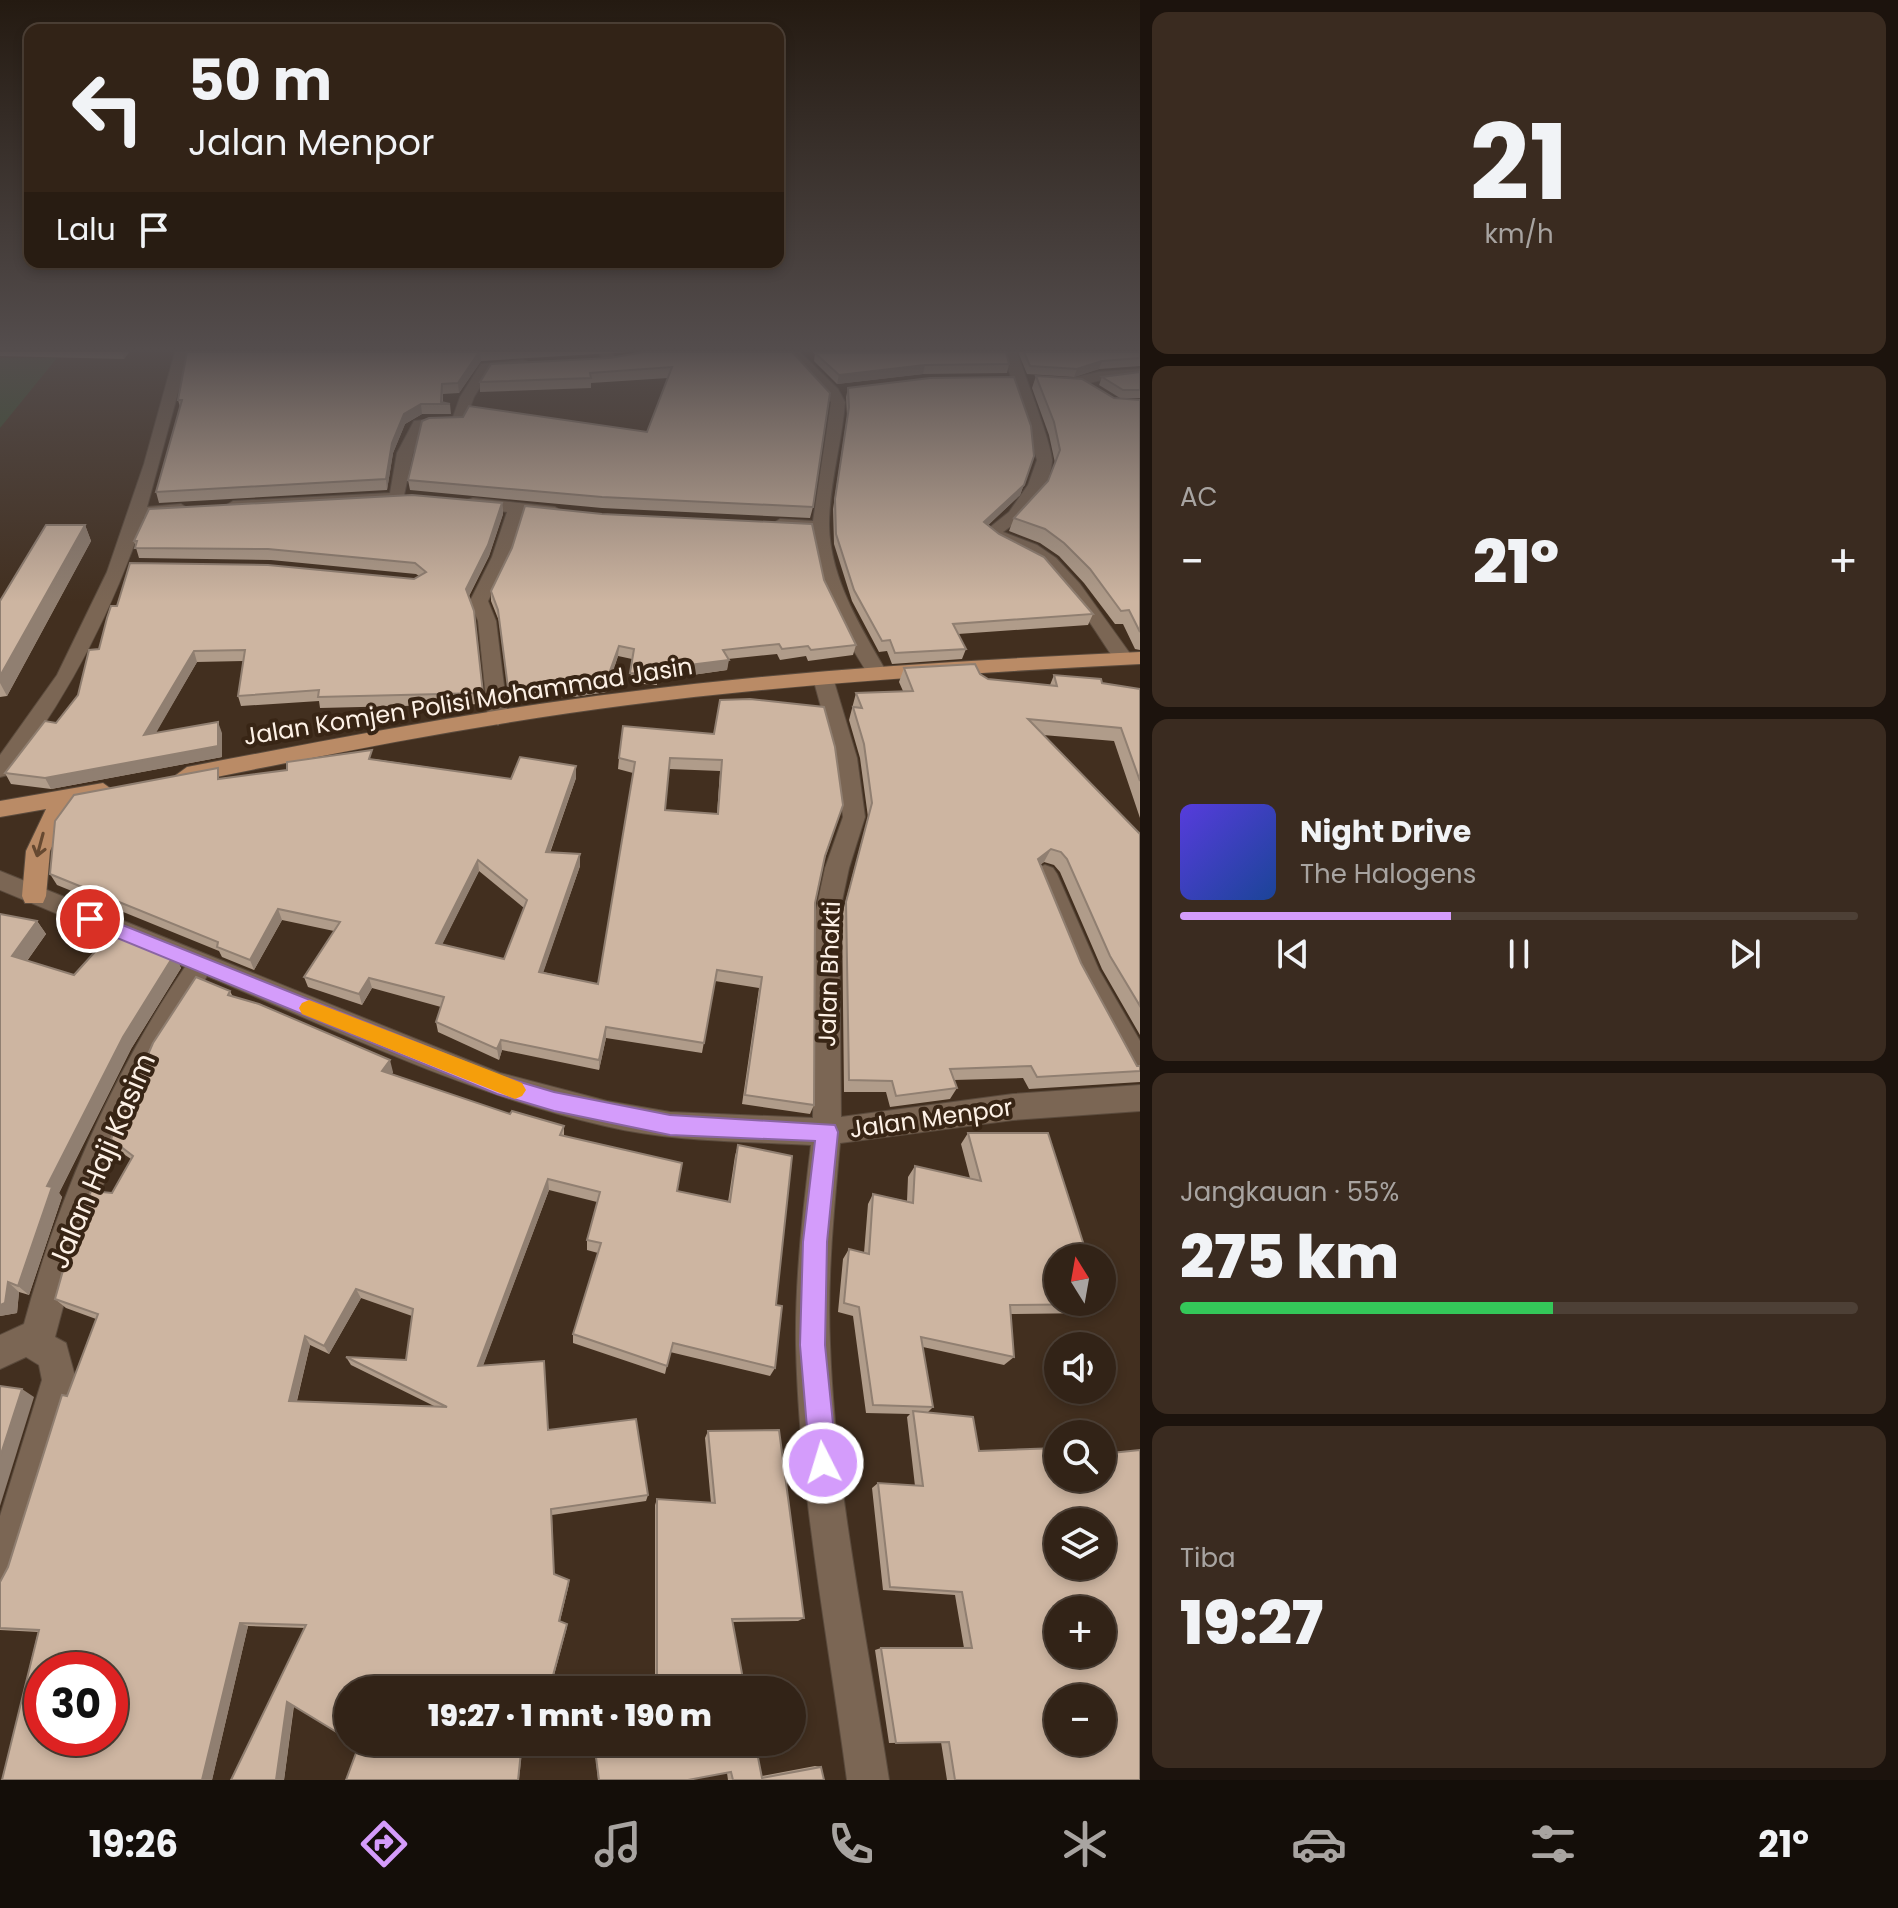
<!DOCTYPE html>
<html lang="id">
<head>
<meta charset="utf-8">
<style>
  body { margin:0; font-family:Poppins,sans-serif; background:#3a2b20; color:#f1f3f6; height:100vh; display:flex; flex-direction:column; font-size:30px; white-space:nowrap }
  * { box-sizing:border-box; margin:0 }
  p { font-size:26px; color:#a8a4a1 }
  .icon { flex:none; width:44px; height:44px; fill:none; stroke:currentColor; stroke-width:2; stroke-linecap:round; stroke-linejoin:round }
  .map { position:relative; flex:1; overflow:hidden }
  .sheet { display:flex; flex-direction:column; gap:12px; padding:12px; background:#1c130d; width:758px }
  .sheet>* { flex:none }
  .top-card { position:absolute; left:24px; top:24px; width:760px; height:244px; border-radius:16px; box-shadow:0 4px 12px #0003,0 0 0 2px #4d4036; background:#322317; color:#f1f3f6; overflow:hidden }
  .needle { width:52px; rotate:349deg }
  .buttons { position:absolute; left:1044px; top:1244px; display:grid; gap:16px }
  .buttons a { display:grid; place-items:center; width:72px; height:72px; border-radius:50%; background:#322317; box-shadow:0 4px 12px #0003,0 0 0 2px #4d4036; font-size:40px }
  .speed { position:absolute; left:24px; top:1652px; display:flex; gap:16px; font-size:40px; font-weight:700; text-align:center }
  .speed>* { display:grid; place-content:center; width:104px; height:104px; border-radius:50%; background:#322317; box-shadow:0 4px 12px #0003,0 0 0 2px #4d4036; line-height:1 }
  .speed .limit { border:12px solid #d22; background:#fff; color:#111 }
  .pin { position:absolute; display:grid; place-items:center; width:68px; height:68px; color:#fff; margin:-34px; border:4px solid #fff; border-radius:50%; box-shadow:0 2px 8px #0007 }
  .me { position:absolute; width:88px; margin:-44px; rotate:355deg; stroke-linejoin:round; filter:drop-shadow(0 0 6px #0008) }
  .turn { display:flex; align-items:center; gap:28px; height:168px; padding:0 32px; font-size:36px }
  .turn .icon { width:104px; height:104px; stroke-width:2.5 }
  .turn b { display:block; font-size:56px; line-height:68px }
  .then { display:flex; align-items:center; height:76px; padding:0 32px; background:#0003; gap:16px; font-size:30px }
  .big { font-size:60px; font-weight:800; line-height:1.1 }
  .sheet .widget { flex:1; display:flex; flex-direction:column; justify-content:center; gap:12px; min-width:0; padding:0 28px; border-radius:16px; background:#3a2b20 }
  .sheet .dial { align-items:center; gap:0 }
  .dial b { font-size:104px; line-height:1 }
  .song { display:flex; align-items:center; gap:24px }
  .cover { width:96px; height:96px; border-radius:12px; background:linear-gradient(135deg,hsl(250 70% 55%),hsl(220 70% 35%)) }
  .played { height:8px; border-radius:4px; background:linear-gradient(90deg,#d49cfb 40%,#4d4036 40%) }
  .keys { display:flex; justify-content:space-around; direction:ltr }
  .heat { display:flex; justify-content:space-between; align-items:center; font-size:44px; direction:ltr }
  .charge { height:12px; border-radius:6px; background:linear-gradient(90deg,#34c759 55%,#4d4036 0) }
  .trip { position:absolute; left:334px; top:1676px; width:472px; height:80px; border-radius:40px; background:#322317; box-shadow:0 4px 12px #0003,0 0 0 2px #4d4036; font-weight:800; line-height:80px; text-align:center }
  .dock { display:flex; height:128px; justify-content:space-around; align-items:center; background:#140e09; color:#a8a4a1 }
  .dock .icon { width:56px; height:56px }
  .dock .current { color:#d49cfb }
  .dock b { font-size:36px; color:#f1f3f6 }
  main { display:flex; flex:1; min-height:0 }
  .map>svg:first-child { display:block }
</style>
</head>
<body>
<main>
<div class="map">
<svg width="1140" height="1780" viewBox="0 0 1140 1780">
  <rect width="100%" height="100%" fill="#422f1f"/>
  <!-- green -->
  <polygon fill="#32502d" points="0,358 57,358 0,428"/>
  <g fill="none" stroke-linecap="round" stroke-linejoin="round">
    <!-- minor casing -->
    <g stroke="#5b4b3d" stroke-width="2">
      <g id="minor">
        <path d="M175 352H189L147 507 181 504 189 509 181 514 144 517C112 612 69 696 8 775L0 777V755L57 675 107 572 144 464Z"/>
        <polygon points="599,352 612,352 615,358 603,361"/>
        <path d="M786 352H800L838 389 845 402C842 443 829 484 829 525 830 579 861 627 887 673L884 677H870C842 634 816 583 813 531L780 529 772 524 780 519 813 521 831 402Z"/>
        <path d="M1003 352H1017C1023 371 1053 447 1052 461 1051 488 1024 518 1003 532L1037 545 1056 558 1080 584 1131 655 1134 659 1131 663H1117C1094 630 1073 592 1042 565 1025 550 998 549 984 532L1009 512 1028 485 1037 460Z"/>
        <polygon points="522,360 527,361 527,367 490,371 474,397 464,424 424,428 413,453 403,500 233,511 225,506 233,501 390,493 397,453 414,421 453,417 460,397 481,364"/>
        <path d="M1140 369V377C1127 378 1114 378 1102 380 1084 383 1063 395 1047 383L1099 372Z"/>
        <polygon points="473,498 555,507 563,512 555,517 523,513 510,557 488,601 496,621 508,718 498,725 488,718 478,621 470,601 492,557 507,512 467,506 467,500"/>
        <path d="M823 672 833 678 857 758 865 817 849 868 839 915 841 1117 1013 1094 1140 1085V1111L1013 1120 840 1143C834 1210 827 1277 830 1344 835 1489 867 1637 889 1780H847C828 1636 799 1490 796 1345 795 1278 803 1211 811 1145 742 1141 672 1142 605 1126 467 1094 338 1031 207 976L158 1054 130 1114 78 1251 55 1337 66 1343 76 1380 62 1436 19 1570 13 1583 0 1589V1516L42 1380 39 1365 26 1357 0 1369V1335L24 1324C58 1198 112 1075 185 967L0 890V871L500 1073 607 1101 670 1112 813 1118 815 915 825 868 843 817 835 758 813 678Z"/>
        <polygon points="1045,865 1053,868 1057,874 1099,970 1140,1041 1140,1079 1130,1076 1075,974 1033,874 1037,868"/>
      </g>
    </g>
    <!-- major casing -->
    <g stroke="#5b4b3d" stroke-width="2">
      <g id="major">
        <path d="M1140 652V664C969 673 798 683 628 705 480 724 333 753 187 783L176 775 187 767C333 739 480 710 628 692 798 670 969 660 1140 652Z"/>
        <polygon points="103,783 114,791 111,796 71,804 50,851 46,896 43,903 25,903 22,896 26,851 46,809 0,817 0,801"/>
      </g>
    </g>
    <!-- minor -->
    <use href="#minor" fill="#7b6654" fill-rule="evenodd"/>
    <!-- major -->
    <use href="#major" fill="#ba8b66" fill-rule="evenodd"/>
  </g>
  <!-- wall -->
  <g fill="#b09c8a" fill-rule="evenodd">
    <polygon points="0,352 129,352 124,359 0,356"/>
    <polygon points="187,352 629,352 481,361 459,393 443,394 443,402 450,404 451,414 422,414 405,424 393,453 387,490 159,503 156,492 180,407 178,400"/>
    <polygon points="792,352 813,507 810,518 602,508 410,490 408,480 647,432 668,378 591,383 591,388 480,392 480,382 610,358"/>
    <polygon points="1018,352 1140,352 1140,366 1099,369 1074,377 1027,374"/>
    <polygon points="815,353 1009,364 1007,373 923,374 837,384 814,361"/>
    <polygon points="1140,372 1140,398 1120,398 1099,385 1102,377"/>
    <polygon points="1036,376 1114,398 1140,400 1140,650 1135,649 1123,624 1115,624 1084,583 1059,556 1040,543 1009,531 1014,518 1048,481 1055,463 1049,435 1032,388"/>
    <polygon points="848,388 1034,456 1020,495 988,525 1093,614 1088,625 958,634 966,649 962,659 892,664 887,651 879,652 852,601 834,544 833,509 847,417 846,397"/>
    <polygon points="502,503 503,514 489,556 469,596 474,611 484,704 320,708 319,701 241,706 238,696 243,661 197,662 156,732 222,733 222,757 51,789 11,784 5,773 56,723 78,695 99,649 414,579 419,576 416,574 271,560 139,558 134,541"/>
    <polygon points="85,525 91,541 7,696 0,697 0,601"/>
    <polygon points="824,580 856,645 853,655 808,661 806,656 780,660 777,654 728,659 727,670 657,680 657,685 630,683 632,659 618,656 606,692 574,697 509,698 499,621 491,601 491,591"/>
    <polygon points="904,668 980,674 988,679 1050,685 1054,675 1140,689 1140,818 1114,741 1043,735 1140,834 1140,1035 1102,969 1060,872 1054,865 1044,862 1040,865 1081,963 1137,1066 1140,1066 1140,1082 1029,1089 1023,1078 954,1080 957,1088 950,1099 890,1107 886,1092 844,1092 842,915 868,817 860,758 849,720 856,693 903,691 899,682"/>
    <path d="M714 734 843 805 824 861 815 903 814 1105 810 1114 742 1104 759 988 715 981 702 1053 606 1038 599 1070 502 1050 499 1060 438 1032 436 1022 441 1007 372 988 362 1005 308 987 304 977 334 931 282 920 254 970 222 957 219 951 57 885 50 874 222 779 374 759 511 779 576 766V778L550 853 580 866 543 972 598 984 633 773 618 769 619 758ZM669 769 720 771 717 814 665 810ZM479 871 524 908 504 959 442 944Z"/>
    <polygon points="0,914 37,921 46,934 27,961 74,975 174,955 181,968 131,1049 59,1193 62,1197 29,1295 19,1292 17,1313 0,1316"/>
    <path d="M230 991 233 997 393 1072 392 1074 510 1114 564 1126V1136L677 1191 728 1202 735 1156 738 1145 776 1305 775 1368 770 1376 670 1352 665 1374 573 1343V1334L598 1253 587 1250V1240L597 1202 549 1190 483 1365 548 1430 648 1495 646 1501 552 1515 554 1574 569 1584 560 1621 567 1627 550 1690H348L294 1706 284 1780H231L305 1628 248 1626 212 1780H2L38 1632 0 1630V1582L8 1567 67 1396 96 1319 66 1308 55 1299 112 1193 131 1159 119 1151 111 1139ZM361 1298 412 1316 406 1360 346 1357 351 1365 434 1406 297 1401 310 1345 329 1354Z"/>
    <polygon points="968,1133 1103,1304 1092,1313 1011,1314 1014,1357 1004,1365 923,1347 933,1407 928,1412 979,1451 1140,1780 947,1780 941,1742 889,1743 875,1650 881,1648 964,1648 955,1595 883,1590 872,1488 878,1483 915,1486 907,1417 910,1414 866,1413 853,1316 838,1312 843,1259 849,1249 864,1253 868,1204 873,1194 907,1201 908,1177 915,1166 970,1178 961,1144"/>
    <polygon points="708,1431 804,1618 798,1621 732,1622 745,1690 588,1690 588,1688 655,1677 655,1505 657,1499 711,1503 705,1438"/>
    <polygon points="594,1742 755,1742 762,1776 815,1766 821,1767 824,1780 728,1780 727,1773 688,1780 598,1780"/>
  </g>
  <!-- shaded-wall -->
  <g fill="#907f71">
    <polygon points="122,352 129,352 124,359"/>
    <polygon points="479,352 480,352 481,361 459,393 458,383"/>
    <polygon points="1102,361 1099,369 1074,377 1077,369"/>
    <polygon points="925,365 923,374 837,384 839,375"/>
    <polygon points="421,404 422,414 405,424 393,453 387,490 386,479 392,443 404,414"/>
    <polygon points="1024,485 1020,495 981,532 984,522"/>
    <polygon points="502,503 503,514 489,556 467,600 466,589"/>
    <polygon points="85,525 91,541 7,696 0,683 0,676"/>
    <polygon points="619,646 618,656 606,692 574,697 574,687"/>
    <polygon points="194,651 197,662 149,745 144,735"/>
    <polygon points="729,660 727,670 657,680 658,669"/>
    <polygon points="218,722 222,733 222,757 51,789 45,778"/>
    <polygon points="576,766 576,778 546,863 546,852"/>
    <polygon points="1051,849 1044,862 1030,872 1038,859"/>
    <polygon points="580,854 580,866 540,982 539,972"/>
    <polygon points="478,860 479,871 438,953 436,943"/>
    <polygon points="278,909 282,920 254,970 250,960"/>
    <polygon points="37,921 46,934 21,969 12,956"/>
    <polygon points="174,955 181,968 131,1049 59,1193 62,1197 29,1295 18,1286 47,1186 123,1037"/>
    <polygon points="369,978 372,988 362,1005 359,994"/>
    <polygon points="606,1027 606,1038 599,1070 599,1060"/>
    <polygon points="501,1040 502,1050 499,1060 497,1049"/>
    <polygon points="390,1060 393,1072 386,1083 382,1071"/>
    <polygon points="548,1179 549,1190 480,1374 478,1366"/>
    <polygon points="8,1282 19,1292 17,1313 0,1316 0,1305"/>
    <polygon points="356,1289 361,1298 329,1354 324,1346"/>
    <polygon points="305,1336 310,1345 295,1408 289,1401"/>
    <polygon points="22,1389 34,1397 0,1506 0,1457"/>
    <polygon points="240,1623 248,1626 212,1780 202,1780"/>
    <polygon points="287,1702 294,1703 284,1780 276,1780"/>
    <polygon points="522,1742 523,1742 519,1780 518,1780"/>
  </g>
  <!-- building -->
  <g fill="#cdb5a1" stroke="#907f71" stroke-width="2" fill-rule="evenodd">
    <polygon points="187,352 479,352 458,383 442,384 441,402 450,404 421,404 404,414 392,443 386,479 156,492 182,400 178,400"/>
    <polygon points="644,352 792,352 795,355 830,393 813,507 602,497 408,480 422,421 429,418 463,417 469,406 647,432 672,367 590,373 591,378 480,382 491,364 610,358"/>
    <polygon points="1006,352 1009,364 925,365 839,375 815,353"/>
    <polygon points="1024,352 1140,352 1140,358 1102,361 1077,369 1030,366"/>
    <polygon points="1140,372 1140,390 1123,390 1102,377"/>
    <polygon points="1036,376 1082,379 1114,398 1140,400 1140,632 1129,610 1121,611 1090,569 1064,543 1045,529 1014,518 1048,481 1060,450 1054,422"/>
    <polygon points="1014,377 1031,426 1034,456 1024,485 984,522 999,534 1044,557 1093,614 953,624 966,649 895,653 890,640 882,641 854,590 836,534 835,499 849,407 848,388 930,378"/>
    <polygon points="412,495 502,503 488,545 466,589 474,611 483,693 318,697 319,690 238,696 245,650 194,651 144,735 218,722 218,746 45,778 5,773 45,721 56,723 78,695 89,650 99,649 107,618 111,606 117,606 130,563 268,565 414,579 426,572 415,563 268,549 135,548 137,541 134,541 149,509"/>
    <polygon points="525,506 602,514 812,524 824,580 856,645 811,650 808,646 782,649 779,644 723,650 729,660 658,669 658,675 630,673 634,649 619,646 606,682 574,687 508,688 498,610 491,591 512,548"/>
    <polygon points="46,525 85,525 0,676 0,601"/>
    <polygon points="975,664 980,674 988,679 1057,686 1054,675 1101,679 1102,683 1140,689 1140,781 1121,728 1028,719 1140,834 1140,1006 1110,956 1067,859 1061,852 1051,849 1038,859 1081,963 1137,1066 1140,1066 1140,1071 1037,1077 1031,1066 950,1069 957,1088 896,1096 892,1081 849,1080 846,902 872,803 864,744 853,707 862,708 856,693 913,691 904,668"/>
    <path d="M750 699 824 707 835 747 843 805 825 856 815 903 814 1105 745 1095 762 977 717 970 704 1043 606 1027 599 1060 501 1040 497 1049 436 1022 444 997 369 978 359 994 304 977 340 922 278 909 250 960 217 947 218 942 50 874 55 821 74 795 218 768V779L287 770V762L372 750 369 759 511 779 520 757 576 766 546 852 580 854 539 972 598 984 635 762 619 758 623 726 714 734 720 700ZM670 758 722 760 718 814 665 810ZM478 860 527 900 504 959 436 943Z"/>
    <polygon points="0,914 37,921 12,956 74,975 110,935 139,941 174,955 123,1037 47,1186 52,1187 18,1286 8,1282 5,1303 0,1305"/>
    <path d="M196 977 230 991 228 995 259 1004 390 1060 382 1071 510 1114 512 1111 564 1126 560 1135 682 1163 677 1191 730 1202 738 1145 792 1156 776 1305 782 1306 775 1368 673 1343 667 1366 573 1334 601 1243 587 1240 600 1192 548 1179 478 1366 544 1361 548 1430 636 1419 648 1495 551 1509 554 1574 569 1580 559 1621 567 1624 549 1690H348V1739L287 1702 276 1780H231L306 1625 240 1623 202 1780H2L39 1630 0 1628V1582L8 1567 62 1395 67 1396 98 1314 55 1299 71 1242 91 1191 112 1193 133 1156 111 1139 153 1043ZM356 1289 413 1309 406 1360 346 1357 447 1407 289 1401 305 1336 324 1346ZM42 1670H110V1738H42Z"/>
    <polygon points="968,1133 1048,1133 1088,1258 1058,1258 1058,1302 1102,1302 1102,1300 1103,1304 1010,1305 1014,1357 921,1337 933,1407 873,1405 859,1307 844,1303 849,1249 869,1254 873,1194 913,1203 915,1166 981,1181"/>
    <polygon points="0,1386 22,1389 0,1457"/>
    <path d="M913 1411 973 1417 979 1451 1058 1448V1478H1102V1454L1140 1450V1780H955L949 1742 896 1743 881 1648H972L962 1592 890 1587 878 1483 923 1486ZM1058 1522H1102V1566H1058ZM1058 1610H1102V1654H1058ZM1058 1698H1102V1742H1058Z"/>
    <polygon points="779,1430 804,1618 732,1619 745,1690 589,1690 588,1688 657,1676 657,1499 715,1503 708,1431"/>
    <polygon points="354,1742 522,1742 518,1780 346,1780 359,1745"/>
    <polygon points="594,1742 755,1742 762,1778 821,1767 824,1780 733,1780 731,1772 688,1780 599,1780"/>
  </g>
  <!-- one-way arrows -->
  <defs><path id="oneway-shaft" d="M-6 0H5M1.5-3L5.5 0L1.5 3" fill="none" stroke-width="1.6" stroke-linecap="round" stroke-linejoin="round" transform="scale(2)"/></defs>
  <use stroke="#664931" href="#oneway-shaft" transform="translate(40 845) rotate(105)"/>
  <!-- sky -->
  <linearGradient id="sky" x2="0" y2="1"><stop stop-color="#241a11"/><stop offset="0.58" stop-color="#544d4d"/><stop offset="1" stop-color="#544d4d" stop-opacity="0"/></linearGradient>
  <rect width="1140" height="602" fill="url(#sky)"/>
  <!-- route -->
  <polygon fill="#d49cfb" stroke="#8a65a3" stroke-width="2" points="90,912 500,1076 554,1092 670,1115 835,1125 838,1132 827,1242 825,1345 837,1463 833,1472 823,1476 814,1472 810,1463 800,1345 803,1242 815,1141 670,1135 554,1111 497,1094 83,924 80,919"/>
  <!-- slow -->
  <polygon fill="#f59e0b" points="309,1000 522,1083 526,1090 522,1096 515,1099 302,1014 299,1008 302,1003"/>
  <g text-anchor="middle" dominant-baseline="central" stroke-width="8" stroke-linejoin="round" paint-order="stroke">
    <!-- street labels -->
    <g font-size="24" fill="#fdf1e6" stroke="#382515">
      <text transform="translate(468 701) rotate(-9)">Jalan Komjen Polisi Mohammad Jasin</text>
      <text transform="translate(829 974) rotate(-88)">Jalan Bhakti</text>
      <text transform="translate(931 1118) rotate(-8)">Jalan Menpor</text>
    </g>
    <!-- near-street labels -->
    <g font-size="28" fill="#fdf1e6" stroke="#382515">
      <text transform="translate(102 1161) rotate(-67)">Jalan Haji Kasim</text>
    </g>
  </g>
</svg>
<div class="buttons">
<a><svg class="needle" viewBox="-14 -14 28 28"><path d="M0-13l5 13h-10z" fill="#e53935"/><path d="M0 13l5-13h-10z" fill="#a8a4a1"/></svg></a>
<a><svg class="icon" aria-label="sound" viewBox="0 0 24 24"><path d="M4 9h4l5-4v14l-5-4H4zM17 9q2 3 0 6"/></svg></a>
<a><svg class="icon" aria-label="search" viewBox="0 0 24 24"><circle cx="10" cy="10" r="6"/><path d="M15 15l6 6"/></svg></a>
<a><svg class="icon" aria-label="layers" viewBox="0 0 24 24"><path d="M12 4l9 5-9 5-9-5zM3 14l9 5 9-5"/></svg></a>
<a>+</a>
<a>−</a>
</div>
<div class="speed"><div class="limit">30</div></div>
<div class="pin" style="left:90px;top:919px;background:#d93025"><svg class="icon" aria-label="arrive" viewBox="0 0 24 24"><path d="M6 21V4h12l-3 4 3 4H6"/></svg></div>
<svg class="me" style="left:823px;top:1463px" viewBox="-20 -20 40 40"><circle r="17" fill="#d49cfb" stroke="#fff" stroke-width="3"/><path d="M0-11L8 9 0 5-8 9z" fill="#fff"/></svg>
<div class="trip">19:27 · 1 mnt · 190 m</div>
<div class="top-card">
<div class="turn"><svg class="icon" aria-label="left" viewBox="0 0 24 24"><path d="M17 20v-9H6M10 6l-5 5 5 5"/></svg><div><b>50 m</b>Jalan Menpor</div></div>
<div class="then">Lalu<svg class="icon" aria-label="arrive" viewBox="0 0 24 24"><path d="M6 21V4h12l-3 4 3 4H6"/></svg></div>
</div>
</div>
<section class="sheet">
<div class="widget dial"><b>21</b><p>km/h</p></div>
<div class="widget"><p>AC</p>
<div class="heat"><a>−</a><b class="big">21°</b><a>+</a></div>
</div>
<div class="widget">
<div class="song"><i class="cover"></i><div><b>Night Drive</b><p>The Halogens</p></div></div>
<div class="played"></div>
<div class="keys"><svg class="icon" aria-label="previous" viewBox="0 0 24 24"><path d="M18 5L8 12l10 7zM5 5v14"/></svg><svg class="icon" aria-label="pause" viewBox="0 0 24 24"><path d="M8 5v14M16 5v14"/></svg><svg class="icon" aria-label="next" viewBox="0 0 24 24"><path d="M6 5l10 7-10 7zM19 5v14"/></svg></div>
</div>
<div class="widget"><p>Jangkauan · 55%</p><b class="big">275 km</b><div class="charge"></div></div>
<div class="widget"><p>Tiba</p><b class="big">19:27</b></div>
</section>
</main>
<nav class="dock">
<b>19:26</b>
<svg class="icon current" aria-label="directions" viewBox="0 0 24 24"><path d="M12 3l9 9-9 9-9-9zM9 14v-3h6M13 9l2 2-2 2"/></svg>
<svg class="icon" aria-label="music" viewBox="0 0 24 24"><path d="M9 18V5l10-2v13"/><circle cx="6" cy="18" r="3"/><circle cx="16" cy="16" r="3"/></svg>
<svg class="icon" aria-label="phone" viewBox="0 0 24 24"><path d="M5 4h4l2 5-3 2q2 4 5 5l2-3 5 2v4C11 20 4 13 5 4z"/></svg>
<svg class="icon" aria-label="climate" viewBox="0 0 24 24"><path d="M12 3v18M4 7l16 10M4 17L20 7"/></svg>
<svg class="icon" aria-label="car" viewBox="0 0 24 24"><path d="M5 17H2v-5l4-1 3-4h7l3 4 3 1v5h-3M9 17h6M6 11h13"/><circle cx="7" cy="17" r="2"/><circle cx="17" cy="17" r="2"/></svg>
<svg class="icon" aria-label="filters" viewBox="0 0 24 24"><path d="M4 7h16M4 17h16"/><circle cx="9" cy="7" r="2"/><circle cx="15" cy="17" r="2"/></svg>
<b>21°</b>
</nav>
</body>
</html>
